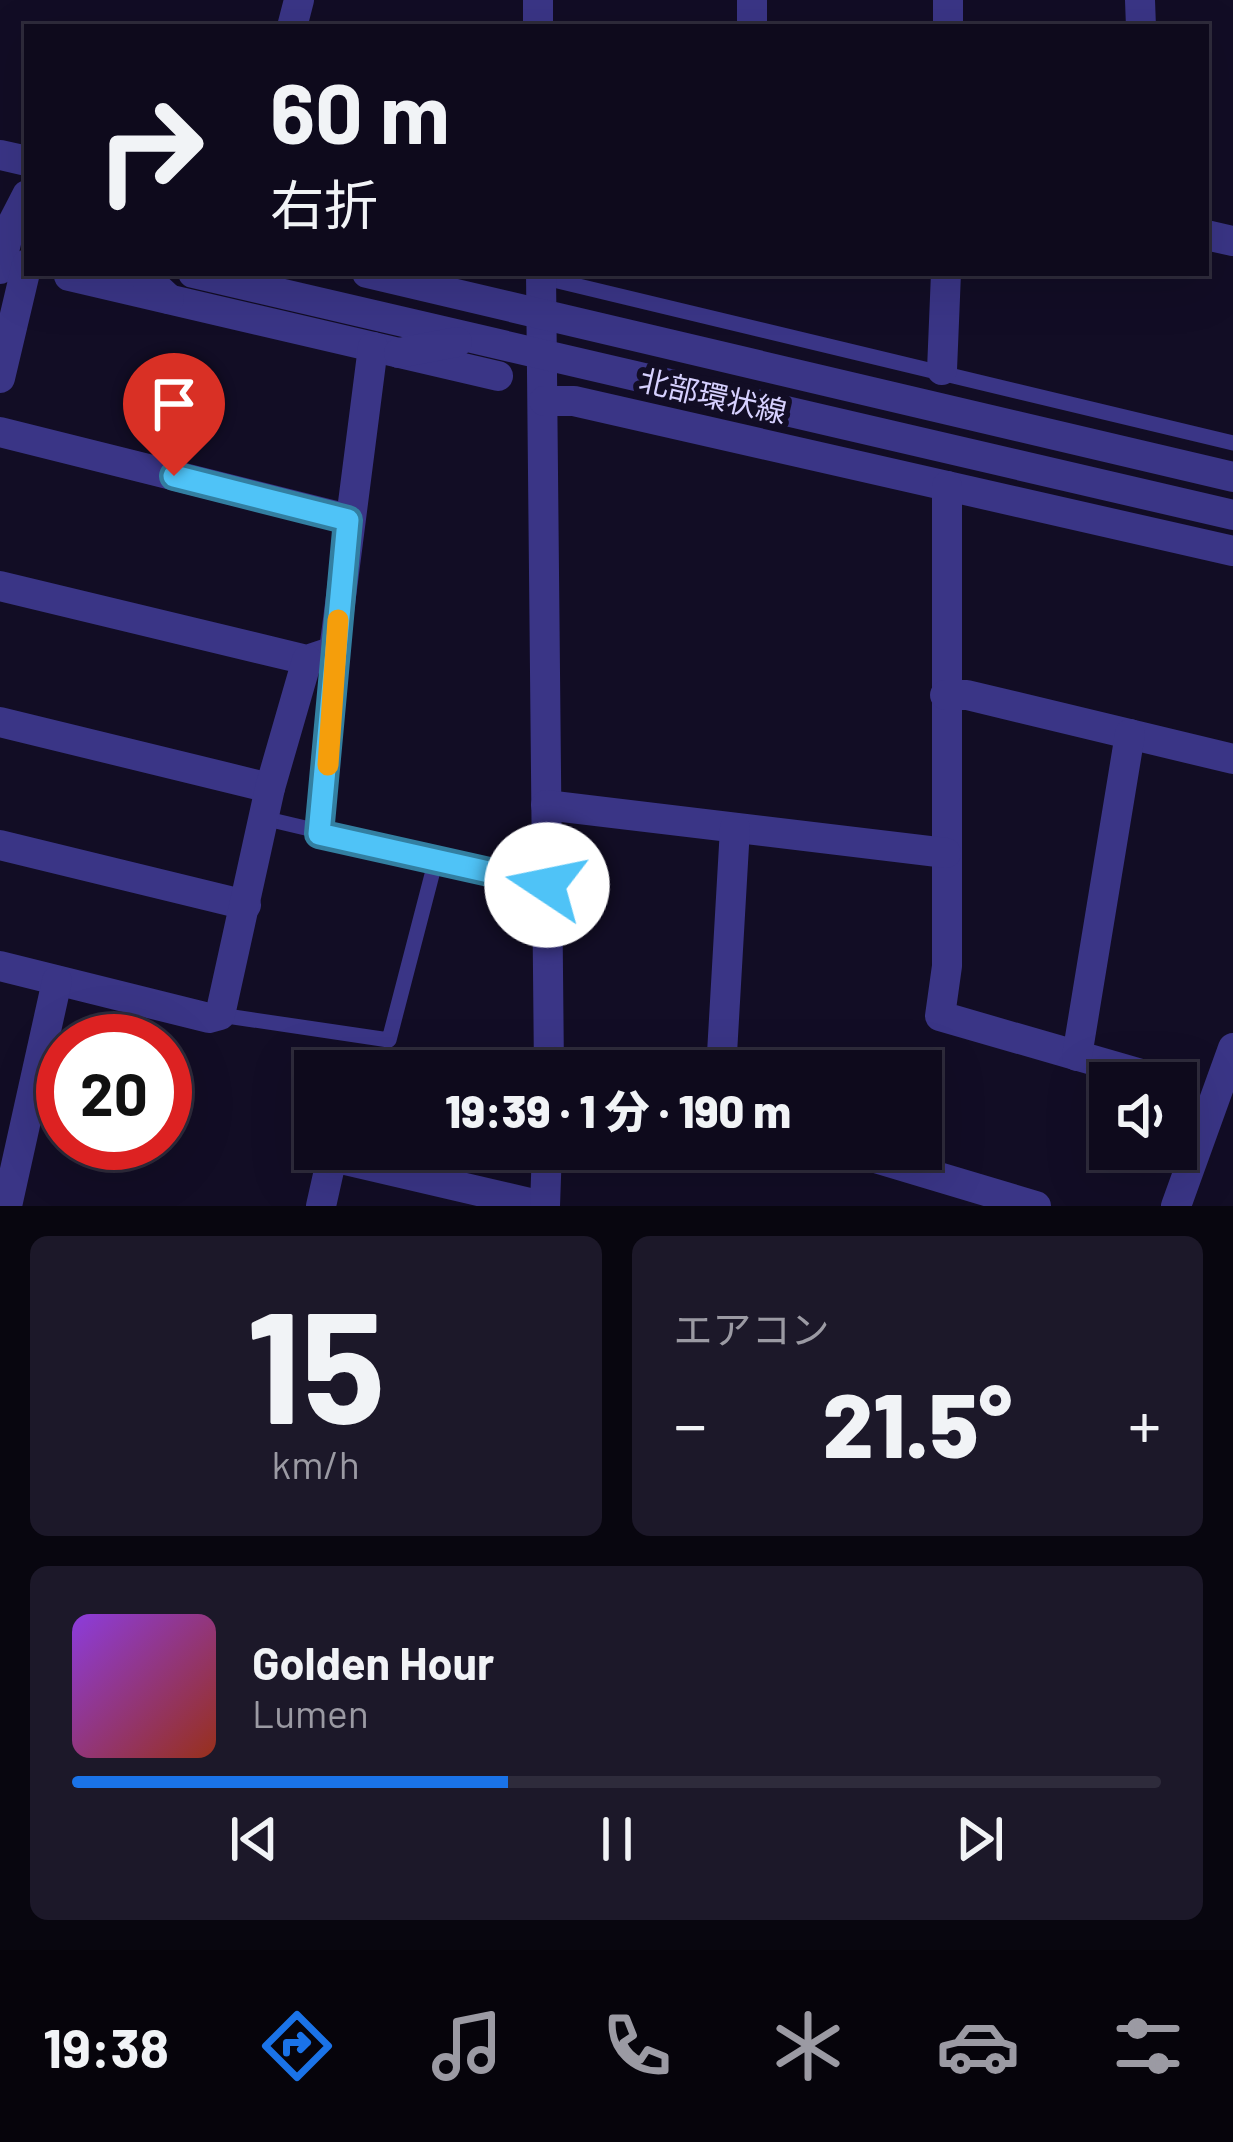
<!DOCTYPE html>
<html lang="ja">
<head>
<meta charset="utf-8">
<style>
  body { margin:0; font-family:Barlow,"Noto Sans JP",sans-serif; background:#1c1829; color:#f1f3f6; height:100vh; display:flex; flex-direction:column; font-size:45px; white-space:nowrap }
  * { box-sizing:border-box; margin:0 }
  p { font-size:39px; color:#9b9aa3 }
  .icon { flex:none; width:66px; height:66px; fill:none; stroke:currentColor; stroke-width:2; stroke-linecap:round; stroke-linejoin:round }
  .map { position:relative; height:1206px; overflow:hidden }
  .side { display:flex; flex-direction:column; gap:30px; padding:30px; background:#08060f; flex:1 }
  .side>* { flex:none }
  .banner { position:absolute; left:24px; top:24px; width:1185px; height:252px; border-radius:0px; box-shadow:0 12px 48px #0002,0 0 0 3px #2e2b3b; background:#0e0a1c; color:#f1f3f6; overflow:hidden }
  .controls { position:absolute; left:1089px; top:1062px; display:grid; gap:24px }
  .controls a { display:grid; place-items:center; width:108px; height:108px; border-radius:0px; background:#0e0a1c; box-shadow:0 12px 48px #0002,0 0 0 3px #2e2b3b; font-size:60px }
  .speed { position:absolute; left:36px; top:1014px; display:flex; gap:24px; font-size:60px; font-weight:700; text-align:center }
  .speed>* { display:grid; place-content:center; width:156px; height:156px; border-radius:50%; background:#0e0a1c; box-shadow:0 12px 48px #0002,0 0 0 3px #2e2b3b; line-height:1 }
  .speed .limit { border:18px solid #d22; background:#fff; color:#111 }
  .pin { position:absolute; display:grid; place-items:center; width:102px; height:102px; color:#fff; margin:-123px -51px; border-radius:50% 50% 50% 0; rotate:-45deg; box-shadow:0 0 12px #0007 }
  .pin .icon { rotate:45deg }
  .me { position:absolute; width:132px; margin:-66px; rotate:281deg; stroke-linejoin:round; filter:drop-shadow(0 0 9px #0008) }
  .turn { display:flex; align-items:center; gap:42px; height:252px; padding:0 48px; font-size:54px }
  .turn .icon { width:156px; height:156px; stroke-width:2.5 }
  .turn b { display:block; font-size:84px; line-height:102px }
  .big { font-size:90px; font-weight:800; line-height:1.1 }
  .side .card { flex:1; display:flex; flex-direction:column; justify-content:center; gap:18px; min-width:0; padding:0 42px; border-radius:18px; background:#1c1829 }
  .side .dial { align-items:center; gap:0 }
  .dial b { font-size:156px; line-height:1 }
  .song { display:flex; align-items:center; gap:36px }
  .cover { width:144px; height:144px; border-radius:18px; background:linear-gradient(135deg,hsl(270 70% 55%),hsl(10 70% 35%)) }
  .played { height:12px; border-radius:6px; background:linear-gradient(90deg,#1a73e8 40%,#2e2b3b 40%) }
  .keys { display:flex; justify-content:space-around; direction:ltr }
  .heat { display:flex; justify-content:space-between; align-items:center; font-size:66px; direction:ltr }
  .side .tiles { flex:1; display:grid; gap:30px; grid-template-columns:1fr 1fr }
  .card:last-child { grid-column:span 2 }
  .trip { position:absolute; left:294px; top:1050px; width:648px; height:120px; border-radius:0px; background:#0e0a1c; box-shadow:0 12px 48px #0002,0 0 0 3px #2e2b3b; font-weight:800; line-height:120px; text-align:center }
  .tabs { display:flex; height:192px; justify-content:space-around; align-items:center; background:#06040b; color:#9b9aa3 }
  .tabs .icon { width:84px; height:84px }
  .tabs .current { color:#1a73e8 }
  .tabs b { font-size:54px; color:#f1f3f6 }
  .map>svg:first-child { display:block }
</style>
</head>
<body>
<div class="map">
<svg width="1233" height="1206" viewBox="0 0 1233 1206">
  <rect width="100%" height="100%" fill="#120d25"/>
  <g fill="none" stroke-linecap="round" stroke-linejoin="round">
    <!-- service -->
    <g stroke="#3a3586" stroke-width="15">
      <polyline points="541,277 1233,443"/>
      <polyline points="263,818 547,885"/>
      <polyline points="319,834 338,679 334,651"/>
      <polyline points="220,1015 389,1040 435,863"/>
    </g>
    <!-- minor -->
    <g stroke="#3a3586" stroke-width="30">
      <polyline points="538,0 538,27"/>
      <polyline points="752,0 752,27"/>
      <polyline points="948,0 948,27"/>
      <polyline points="1140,0 1141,27"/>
      <polyline points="292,27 299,0"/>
      <polyline points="0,155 27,161"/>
      <polyline points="1206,235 1233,241"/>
      <polyline points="541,273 549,1071"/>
      <polyline points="69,276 498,376"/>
      <polyline points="942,370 946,273"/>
      <polyline points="544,401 574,401 1233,551"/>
      <polyline points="0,432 348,519"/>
      <polyline points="947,486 947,966 940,1016 1172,1083"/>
      <polyline points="0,586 307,660 334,651 373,347"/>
      <polyline points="945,695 967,695 1233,759"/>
      <polyline points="0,722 270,788"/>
      <polyline points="546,805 946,853"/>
      <polyline points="0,845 246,905"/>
      <polyline points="0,966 209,1018 220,1015 270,788 307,660"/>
      <polyline points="1077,1056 1130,734"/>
      <polyline points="549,1060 585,1071"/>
      <polyline points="721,1071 735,828"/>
      <polyline points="845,1149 1036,1206"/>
      <polyline points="7,1206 57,981"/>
      <polyline points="321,1206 332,1157 543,1206"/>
      <polyline points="545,1206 547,1149"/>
      <polyline points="1176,1206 1233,1048"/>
    </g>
    <!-- tertiary -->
    <g stroke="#3a3586" stroke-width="30">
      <polyline points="0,269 9,230 27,195"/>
      <polyline points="141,273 169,299"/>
      <polyline points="193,273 1233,515"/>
      <polyline points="367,273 1233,477"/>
      <polyline points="399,353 457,342"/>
      <polyline points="0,378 27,264"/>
    </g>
  </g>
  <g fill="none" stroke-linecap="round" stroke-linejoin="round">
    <!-- route casing -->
    <g stroke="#337fa1" stroke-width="30">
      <polyline id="route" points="174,476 348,520 319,834 547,885"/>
    </g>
    <!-- route -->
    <use href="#route" stroke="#4fc3f7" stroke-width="21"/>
    <!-- slow -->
    <polyline stroke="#f59e0b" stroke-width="21" points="328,765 338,620"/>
  </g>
  <g text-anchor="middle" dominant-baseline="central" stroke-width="12" stroke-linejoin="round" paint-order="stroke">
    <!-- street labels -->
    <g font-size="30" fill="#d7d1ff" stroke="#120d25">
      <text transform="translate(713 395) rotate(13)">北部環状線</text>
    </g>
  </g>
</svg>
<div class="controls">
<a><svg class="icon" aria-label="sound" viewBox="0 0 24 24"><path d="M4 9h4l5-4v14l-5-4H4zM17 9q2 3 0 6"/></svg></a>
</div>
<div class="speed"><div class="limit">20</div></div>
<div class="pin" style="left:174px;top:476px;background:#d93025"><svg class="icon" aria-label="arrive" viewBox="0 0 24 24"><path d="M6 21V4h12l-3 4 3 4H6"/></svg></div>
<svg class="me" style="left:547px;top:885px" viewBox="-20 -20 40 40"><circle r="19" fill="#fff"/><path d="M0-13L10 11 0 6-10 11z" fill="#4fc3f7"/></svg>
<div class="trip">19:39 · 1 分 · 190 m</div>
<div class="banner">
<div class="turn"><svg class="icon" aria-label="right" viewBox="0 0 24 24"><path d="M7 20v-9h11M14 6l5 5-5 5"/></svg><div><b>60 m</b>右折</div></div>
</div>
</div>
<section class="side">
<div class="tiles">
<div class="card dial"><b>15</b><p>km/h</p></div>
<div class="card"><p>エアコン</p>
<div class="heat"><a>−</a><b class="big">21.5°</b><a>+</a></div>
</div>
<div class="card">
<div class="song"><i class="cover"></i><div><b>Golden Hour</b><p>Lumen</p></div></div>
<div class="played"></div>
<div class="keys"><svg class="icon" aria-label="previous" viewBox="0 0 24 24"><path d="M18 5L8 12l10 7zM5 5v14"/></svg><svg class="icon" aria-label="pause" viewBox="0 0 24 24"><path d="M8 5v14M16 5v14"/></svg><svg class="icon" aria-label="next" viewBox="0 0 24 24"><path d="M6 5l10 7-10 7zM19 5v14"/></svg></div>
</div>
</div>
</section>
<nav class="tabs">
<b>19:38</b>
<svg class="icon current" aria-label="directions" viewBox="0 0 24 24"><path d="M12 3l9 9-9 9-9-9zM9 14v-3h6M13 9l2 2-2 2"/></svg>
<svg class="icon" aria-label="music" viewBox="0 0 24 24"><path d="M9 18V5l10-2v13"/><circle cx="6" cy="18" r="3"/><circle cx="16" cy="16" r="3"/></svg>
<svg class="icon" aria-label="phone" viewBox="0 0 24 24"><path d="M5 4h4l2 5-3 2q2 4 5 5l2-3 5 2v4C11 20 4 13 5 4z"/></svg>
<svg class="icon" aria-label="climate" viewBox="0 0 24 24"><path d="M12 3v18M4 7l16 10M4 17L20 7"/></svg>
<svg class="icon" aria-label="car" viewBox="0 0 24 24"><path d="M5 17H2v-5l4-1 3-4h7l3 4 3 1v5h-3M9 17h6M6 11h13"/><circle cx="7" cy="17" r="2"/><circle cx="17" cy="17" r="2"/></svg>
<svg class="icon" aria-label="filters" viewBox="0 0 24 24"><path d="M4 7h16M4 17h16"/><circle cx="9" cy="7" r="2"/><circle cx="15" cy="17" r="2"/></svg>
</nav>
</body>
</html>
